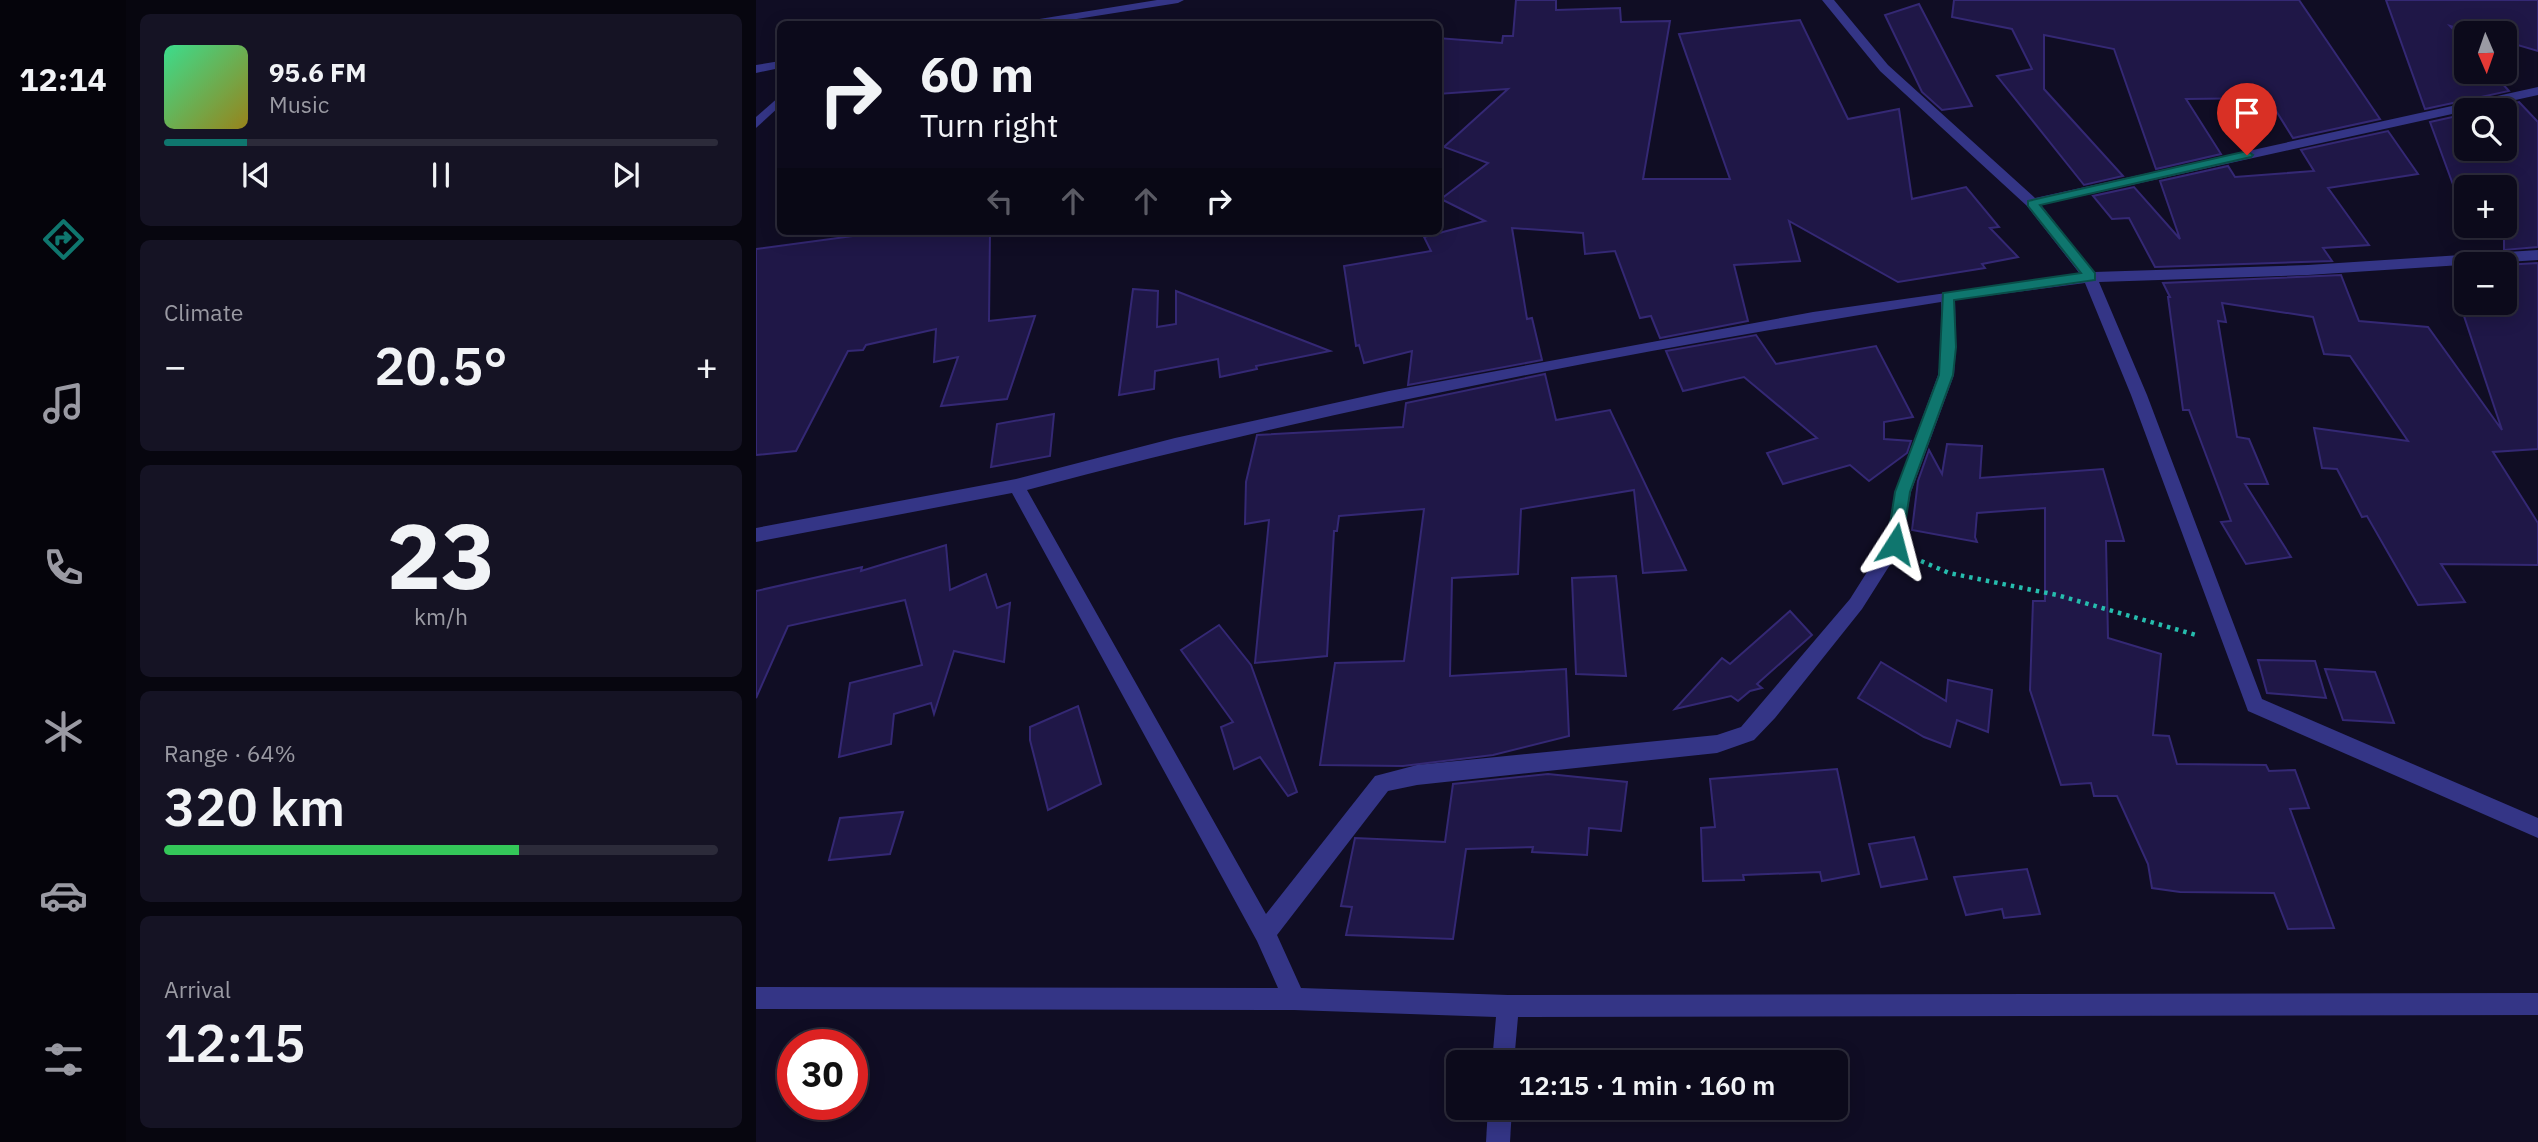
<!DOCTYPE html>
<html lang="en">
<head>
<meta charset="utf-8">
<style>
  body { margin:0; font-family:"IBM Plex Sans",sans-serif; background:#151324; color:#f1f3f6; height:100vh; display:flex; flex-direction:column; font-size:26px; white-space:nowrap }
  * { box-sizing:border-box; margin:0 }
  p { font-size:23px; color:#9a9aa3 }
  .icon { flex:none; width:38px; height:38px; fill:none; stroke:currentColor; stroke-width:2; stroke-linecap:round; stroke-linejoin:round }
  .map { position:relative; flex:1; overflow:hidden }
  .details { display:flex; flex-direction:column; gap:14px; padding:14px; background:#07060f; width:630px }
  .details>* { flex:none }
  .hud { position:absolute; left:21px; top:21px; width:665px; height:214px; border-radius:10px; box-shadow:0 4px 18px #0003,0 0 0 2px #2c2b3a; background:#0c0a1b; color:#f1f3f6; overflow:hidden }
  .needle { width:46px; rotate:178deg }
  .controls { position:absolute; left:1698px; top:21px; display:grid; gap:14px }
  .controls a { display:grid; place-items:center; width:63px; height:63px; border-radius:10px; background:#0c0a1b; box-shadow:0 4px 18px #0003,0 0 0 2px #2c2b3a; font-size:35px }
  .speed { position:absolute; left:21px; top:1029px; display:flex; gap:14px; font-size:35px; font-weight:700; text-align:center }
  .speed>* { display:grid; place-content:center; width:91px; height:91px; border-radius:50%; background:#0c0a1b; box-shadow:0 4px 18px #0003,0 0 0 2px #2c2b3a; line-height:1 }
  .speed .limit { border:10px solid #d22; background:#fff; color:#111 }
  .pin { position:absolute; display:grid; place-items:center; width:60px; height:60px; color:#fff; margin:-72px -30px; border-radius:50% 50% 50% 0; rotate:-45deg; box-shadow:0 0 7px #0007 }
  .pin .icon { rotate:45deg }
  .me { position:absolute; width:77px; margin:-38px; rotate:9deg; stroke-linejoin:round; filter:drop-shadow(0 0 5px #0008) }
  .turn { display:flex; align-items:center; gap:24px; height:147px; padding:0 28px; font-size:32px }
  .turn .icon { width:91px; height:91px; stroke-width:2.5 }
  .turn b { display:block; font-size:49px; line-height:60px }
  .lanes { display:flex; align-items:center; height:66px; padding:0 28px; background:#0003; justify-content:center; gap:35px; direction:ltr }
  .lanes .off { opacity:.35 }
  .big { font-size:52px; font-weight:600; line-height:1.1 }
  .details .widget { flex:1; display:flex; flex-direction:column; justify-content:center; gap:10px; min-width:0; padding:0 24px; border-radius:10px; background:#151324 }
  .details .dial { align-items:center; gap:0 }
  .dial b { font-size:91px; line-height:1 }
  .song { display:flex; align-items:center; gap:21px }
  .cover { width:84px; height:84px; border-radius:10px; background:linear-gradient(135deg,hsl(150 70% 55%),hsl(50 70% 35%)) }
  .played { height:7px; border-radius:4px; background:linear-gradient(90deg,#0f766e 15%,#2c2b3a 15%) }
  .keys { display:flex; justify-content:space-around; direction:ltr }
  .heat { display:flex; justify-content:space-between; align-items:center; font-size:38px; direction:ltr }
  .charge { height:10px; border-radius:5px; background:linear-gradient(90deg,#34c759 64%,#2c2b3a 0) }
  .trip { position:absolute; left:690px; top:1050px; width:402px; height:70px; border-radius:10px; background:#0c0a1b; box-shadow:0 4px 18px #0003,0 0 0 2px #2c2b3a; font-weight:600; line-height:70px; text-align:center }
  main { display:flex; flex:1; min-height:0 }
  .tabs { display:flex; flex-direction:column; width:126px; justify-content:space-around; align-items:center; background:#05040b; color:#9a9aa3 }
  .tabs .icon { width:49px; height:49px }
  .tabs .current { color:#0f766e }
  .tabs b { font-size:32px; color:#f1f3f6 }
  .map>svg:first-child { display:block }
</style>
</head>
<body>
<main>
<nav class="tabs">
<b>12:14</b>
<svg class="icon current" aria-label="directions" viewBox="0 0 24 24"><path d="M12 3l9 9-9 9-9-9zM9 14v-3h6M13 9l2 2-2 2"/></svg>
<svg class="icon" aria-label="music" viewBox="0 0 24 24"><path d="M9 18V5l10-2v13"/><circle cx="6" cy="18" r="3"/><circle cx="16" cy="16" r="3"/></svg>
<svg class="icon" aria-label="phone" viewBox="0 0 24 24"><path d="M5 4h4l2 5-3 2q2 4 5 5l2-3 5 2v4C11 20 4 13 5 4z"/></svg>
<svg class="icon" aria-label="climate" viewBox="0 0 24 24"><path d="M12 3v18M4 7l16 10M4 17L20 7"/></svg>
<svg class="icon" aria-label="car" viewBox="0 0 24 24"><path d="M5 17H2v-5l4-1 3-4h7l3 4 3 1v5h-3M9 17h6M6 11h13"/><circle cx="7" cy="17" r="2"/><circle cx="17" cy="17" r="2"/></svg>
<svg class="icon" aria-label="filters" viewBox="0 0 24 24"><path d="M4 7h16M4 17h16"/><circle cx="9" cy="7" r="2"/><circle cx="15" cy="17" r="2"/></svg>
</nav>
<section class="details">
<div class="widget">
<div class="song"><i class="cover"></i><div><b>95.6 FM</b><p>Music</p></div></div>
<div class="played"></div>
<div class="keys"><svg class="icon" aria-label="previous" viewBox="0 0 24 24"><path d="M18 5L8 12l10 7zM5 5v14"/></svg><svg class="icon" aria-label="pause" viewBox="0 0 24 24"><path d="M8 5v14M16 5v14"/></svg><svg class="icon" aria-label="next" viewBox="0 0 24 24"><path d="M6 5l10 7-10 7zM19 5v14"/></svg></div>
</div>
<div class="widget"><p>Climate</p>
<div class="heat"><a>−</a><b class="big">20.5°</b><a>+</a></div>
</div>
<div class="widget dial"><b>23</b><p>km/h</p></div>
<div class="widget"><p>Range · 64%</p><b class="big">320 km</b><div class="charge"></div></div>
<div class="widget"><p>Arrival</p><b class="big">12:15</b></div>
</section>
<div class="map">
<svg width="1782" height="1142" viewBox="0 0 1782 1142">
  <rect width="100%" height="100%" fill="#100d24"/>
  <!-- building -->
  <g fill="#1f1747" stroke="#342874" stroke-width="2">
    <polygon points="760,0 800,0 800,10 864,8 865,22 914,21 887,179 974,179 923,34 1044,20 1092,119 1143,109 1156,199 1210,187 1243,227 1234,228 1262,257 1226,264 1229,268 1142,282 1033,221 1044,261 978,265 992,321 904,338 895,316 884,318 859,251 829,254 827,233 756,228 771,319 776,318 786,360 652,385 656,351 608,363 603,345 600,346 588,266 675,251 668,237 729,221 685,199 732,163 688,147 752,89 682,94 682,38 746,43 747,36 757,36"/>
    <polygon points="1198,0 1543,0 1624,119 1537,138 1512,98 1430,99 1465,154 1400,169 1358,49 1288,35 1288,89 1367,176 1328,185 1241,76 1276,69 1256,29 1196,17"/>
    <polygon points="1630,0 1782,0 1782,51 1748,41 1748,33 1719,33 1694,26 1710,44 1710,72 1736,72 1753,91 1669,109"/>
    <polygon points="1163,4 1216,106 1186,110 1166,92 1129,15"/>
    <polygon points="1763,102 1782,122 1782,247 1748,250 1748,239 1715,235 1712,226 1748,226 1748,187 1710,187 1710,220 1674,122 1710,114 1710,149 1748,149 1748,110 1725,110"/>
    <polygon points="1632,131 1662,174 1572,188 1613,245 1567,248 1576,261 1399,267 1373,218 1356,219 1337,196 1378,187 1424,239 1404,181 1472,166 1479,177 1558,171 1545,150"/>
    <polygon points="134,231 234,231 233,321 279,316 251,399 185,406 202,357 178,362 180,329 110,345 107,350 92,351 40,451 0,455 0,249"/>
    <polygon points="1782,263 1782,449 1737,452 1782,523 1782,565 1685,564 1709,602 1662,605 1611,516 1606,517 1581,469 1566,468 1558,428 1652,441 1594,356 1568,354 1557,317 1466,303 1470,322 1462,321 1481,437 1493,439 1512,484 1489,484 1535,557 1490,564 1465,522 1475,521 1433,410 1427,410 1412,297 1414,297 1407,283 1585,275 1603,321 1672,327 1746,430 1703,301 1748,304 1748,265"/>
    <polygon points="377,289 402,291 401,327 420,324 420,291 574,351 500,366 501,369 464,377 462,359 399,371 398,389 363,395"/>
    <polygon points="1000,335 1020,364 1120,346 1157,417 1128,422 1128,439 1155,441 1151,453 1113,481 1094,465 1027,484 1011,453 1061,438 988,377 927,391 910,351"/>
    <polygon points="789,374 800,420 854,410 930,570 887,573 878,490 765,509 762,574 696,578 694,676 810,669 813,736 737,755 647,766 564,765 579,663 648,661 668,509 583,516 581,531 578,531 571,656 499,663 513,520 489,524 490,482 501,435 647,427 650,403"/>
    <polygon points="298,414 294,456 235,467 241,424"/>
    <polygon points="1191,444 1226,446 1224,478 1347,469 1368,541 1350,541 1352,638 1405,654 1397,735 1413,736 1421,764 1510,765 1513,771 1539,770 1553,808 1534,809 1578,928 1532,929 1518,893 1424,892 1396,888 1392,864 1361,796 1338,796 1335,783 1305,785 1274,690 1277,601 1289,601 1289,508 1221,513 1219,537 1221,542 1156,530 1162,481 1173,450 1186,474"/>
    <polygon points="190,545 194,590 230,574 241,608 254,603 248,662 198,651 178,714 175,703 138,714 135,744 83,757 94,683 166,665 149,600 32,626 0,698 0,591 106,567 105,571"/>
    <polygon points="860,576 870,676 820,674 816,578"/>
    <polygon points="1034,611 1056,635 1001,684 1006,688 994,691 982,701 975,696 919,709 966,658 974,664"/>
    <polygon points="463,625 495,665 541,792 532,796 504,757 478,769 465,727 477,722 425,650"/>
    <polygon points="1502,660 1559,661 1570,698 1511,693"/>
    <polygon points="1125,662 1190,701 1192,680 1236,690 1232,732 1201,720 1194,747 1168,737 1102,698"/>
    <polygon points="1569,669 1619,672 1638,723 1587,720"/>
    <polygon points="322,706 345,784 292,810 274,740 274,727"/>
    <polygon points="1081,769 1103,874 1066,881 1064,872 987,875 988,880 947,881 945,828 959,827 954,779"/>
    <polygon points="792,774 871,782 865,831 833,828 831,855 776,852 777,847 710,849 697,939 590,935 596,907 585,906 599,838 689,842 697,784"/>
    <polygon points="147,812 134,854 73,860 84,818"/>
    <polygon points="1158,837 1171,879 1125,887 1113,844"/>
    <polygon points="1271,869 1284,914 1248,918 1246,909 1210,915 1198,877"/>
  </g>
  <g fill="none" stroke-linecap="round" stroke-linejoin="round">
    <!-- path -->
    <polyline stroke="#26bdae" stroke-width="4.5" stroke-dasharray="3.5 5" stroke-linecap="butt" points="1165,561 1193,573 1301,595 1440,635"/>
    <!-- street -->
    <g fill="#343586" fill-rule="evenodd">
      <polygon points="401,0 428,0 422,3 289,24 265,24 271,21"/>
      <path d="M1066 0H1078L1132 65 1279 198 1782 87V95L1285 205 1338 272 1552 265 1782 250V260L1552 275 1343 282 1391 395 1506 699 1782 818V838L1492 711 1375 395 1329 283 1199 300 1200 347 1198 375 1155 492 1144 549 1106 609 1019 718 998 740 961 753 661 785 632 791 521 935 545 988 752 995 1782 993V1015L762 1017 758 1062H736L740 1017 538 1010 0 1009V987L522 988 501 941 256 493 0 542V528L260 479 419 438 633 391 1057 312 1324 274 1271 206 1124 71ZM1185 302 1186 347 1182 375 1139 492 1130 542 1094 599 985 727 961 735 661 765 619 776 510 914 271 490C571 410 878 350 1185 302Z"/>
      <polygon points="24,61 24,68 0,73 0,65"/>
      <polygon points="24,96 24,106 0,128 0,117"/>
      <polygon points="732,1108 756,1108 754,1142 730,1142"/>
    </g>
  </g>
  <!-- route -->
  <polygon fill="#0f766e" stroke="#0a4d48" stroke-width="2" points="1491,151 1497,155 1495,157 1284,205 1339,273 1339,280 1198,300 1200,347 1197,375 1154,492 1146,544 1139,550 1133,549 1131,544 1139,492 1183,375 1187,293 1325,273 1272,206 1272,201"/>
</svg>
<div class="controls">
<a><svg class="needle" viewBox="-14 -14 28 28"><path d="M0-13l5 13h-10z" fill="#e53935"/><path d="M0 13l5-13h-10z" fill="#9a9aa3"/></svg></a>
<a><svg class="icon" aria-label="search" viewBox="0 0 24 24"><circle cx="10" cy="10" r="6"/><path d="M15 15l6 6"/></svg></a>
<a>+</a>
<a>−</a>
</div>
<div class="speed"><div class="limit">30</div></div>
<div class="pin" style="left:1491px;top:155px;background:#d93025"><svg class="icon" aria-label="arrive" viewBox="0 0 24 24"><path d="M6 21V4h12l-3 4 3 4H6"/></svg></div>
<svg class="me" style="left:1139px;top:544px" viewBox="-20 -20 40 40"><path d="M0-17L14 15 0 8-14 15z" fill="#0f766e" stroke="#fff" stroke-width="4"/></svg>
<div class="trip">12:15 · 1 min · 160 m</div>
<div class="hud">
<div class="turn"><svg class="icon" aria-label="right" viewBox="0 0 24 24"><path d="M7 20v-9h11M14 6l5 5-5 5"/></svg><div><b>60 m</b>Turn right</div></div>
<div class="lanes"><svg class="icon off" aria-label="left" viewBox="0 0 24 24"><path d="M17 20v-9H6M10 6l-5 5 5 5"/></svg><svg class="icon off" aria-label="ahead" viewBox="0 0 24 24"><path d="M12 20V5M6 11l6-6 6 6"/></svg><svg class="icon off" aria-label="ahead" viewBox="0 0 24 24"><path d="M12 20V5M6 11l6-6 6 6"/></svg><svg class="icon" aria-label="right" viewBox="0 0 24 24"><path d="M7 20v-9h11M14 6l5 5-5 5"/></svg></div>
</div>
</div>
</main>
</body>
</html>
